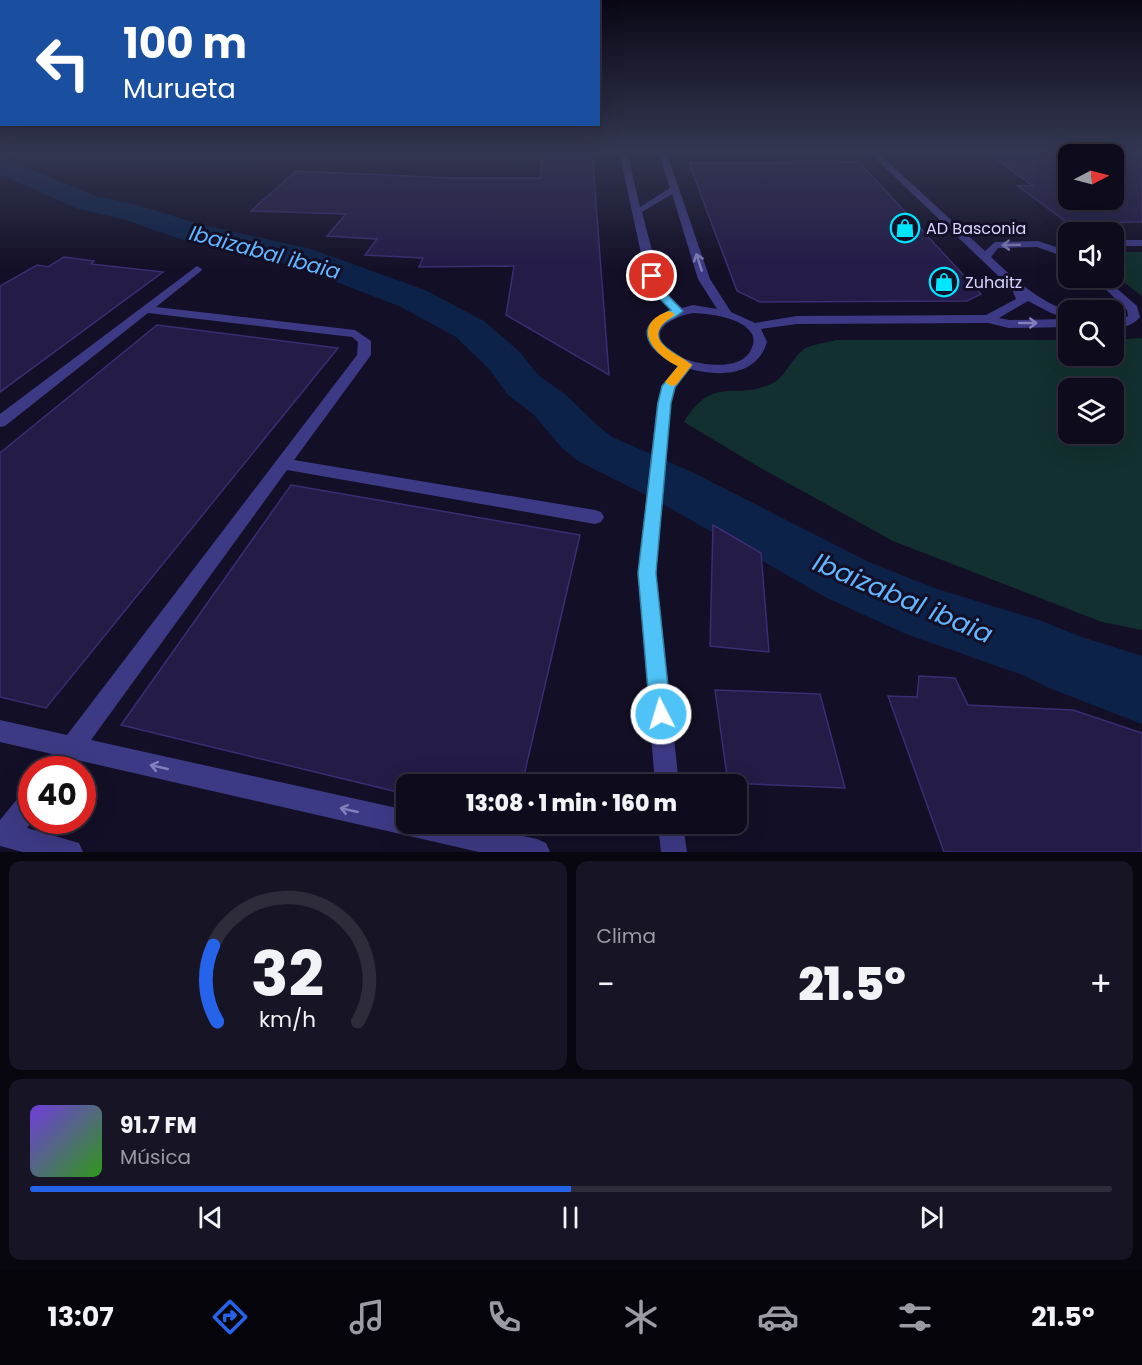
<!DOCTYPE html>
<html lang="es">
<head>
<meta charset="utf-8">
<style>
  body { margin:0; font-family:Poppins,sans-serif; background:#171425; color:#f1f3f6; height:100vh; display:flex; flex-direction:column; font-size:22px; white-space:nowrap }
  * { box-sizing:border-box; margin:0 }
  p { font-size:20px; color:#9b9ba3 }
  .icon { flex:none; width:33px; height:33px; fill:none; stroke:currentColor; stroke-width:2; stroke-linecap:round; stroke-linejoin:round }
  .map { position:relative; height:852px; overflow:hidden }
  .details { display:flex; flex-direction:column; gap:9px; padding:9px; background:#08060f; flex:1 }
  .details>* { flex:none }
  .banner { position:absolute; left:0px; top:0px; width:600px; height:126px; box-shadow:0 6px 24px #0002,0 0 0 2px #2e2b3b; background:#1a4fa0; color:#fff; overflow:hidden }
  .needle { width:39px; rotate:84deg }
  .controls { position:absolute; left:1058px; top:144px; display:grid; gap:12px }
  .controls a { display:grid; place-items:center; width:66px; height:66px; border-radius:12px; background:#0e0b1c; box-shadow:0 6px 24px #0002,0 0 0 2px #2e2b3b; font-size:30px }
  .speed { position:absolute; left:18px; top:756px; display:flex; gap:12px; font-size:30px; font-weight:700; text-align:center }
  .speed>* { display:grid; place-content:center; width:78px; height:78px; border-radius:50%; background:#0e0b1c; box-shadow:0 6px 24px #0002,0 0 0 2px #2e2b3b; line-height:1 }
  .speed .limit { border:9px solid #d22; background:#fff; color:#111 }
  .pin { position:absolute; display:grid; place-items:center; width:51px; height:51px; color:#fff; margin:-26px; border:3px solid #fff; border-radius:50%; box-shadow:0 2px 6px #0007 }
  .me { position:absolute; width:66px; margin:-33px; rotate:355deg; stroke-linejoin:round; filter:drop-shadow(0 0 4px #0008) }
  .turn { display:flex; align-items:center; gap:21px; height:126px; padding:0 24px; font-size:27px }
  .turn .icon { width:78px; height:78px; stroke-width:2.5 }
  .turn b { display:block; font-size:42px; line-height:51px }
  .big { font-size:45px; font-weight:800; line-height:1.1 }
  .details .tile { flex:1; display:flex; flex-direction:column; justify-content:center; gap:9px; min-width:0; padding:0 21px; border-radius:12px; background:#171425 }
  .details .dial { align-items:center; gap:0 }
  .dial svg { height:156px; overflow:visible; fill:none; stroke:#2e2b3b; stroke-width:7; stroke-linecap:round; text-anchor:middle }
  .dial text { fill:#f1f3f6; stroke:none }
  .song { display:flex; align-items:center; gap:18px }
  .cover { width:72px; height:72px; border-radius:9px; background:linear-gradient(135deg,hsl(260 70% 55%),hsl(110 70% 35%)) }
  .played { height:6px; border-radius:3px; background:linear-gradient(90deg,#2563eb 50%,#2e2b3b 50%) }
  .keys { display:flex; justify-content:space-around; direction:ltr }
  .heat { display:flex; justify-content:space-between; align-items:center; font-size:33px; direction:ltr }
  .details .tiles { flex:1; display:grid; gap:9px; grid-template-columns:1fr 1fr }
  .tile:last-child { grid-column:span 2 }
  .trip { position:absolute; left:396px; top:774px; width:351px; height:60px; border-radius:12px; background:#0e0b1c; box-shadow:0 6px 24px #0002,0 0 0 2px #2e2b3b; font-weight:800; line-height:60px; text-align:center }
  .dock { display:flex; height:96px; justify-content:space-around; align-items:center; background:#06040b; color:#9b9ba3 }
  .dock .icon { width:42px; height:42px }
  .dock .selected { color:#2563eb }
  .dock b { font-size:27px; color:#f1f3f6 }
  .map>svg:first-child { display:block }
</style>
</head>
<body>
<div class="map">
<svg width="1142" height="852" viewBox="0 0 1142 852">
  <rect width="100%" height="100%" fill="#130f26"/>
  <!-- green -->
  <g fill="#12302f" fill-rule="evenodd">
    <polygon points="1113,252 1142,252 1142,296 1113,274"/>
    <path d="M1142 338V630L1102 622 893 541 759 467 684 422C714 373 733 402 773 383 784 378 793 357 804 349 812 344 827 343 836 340H1068V356H1113V340ZM1068 388H1113V434H1068Z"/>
  </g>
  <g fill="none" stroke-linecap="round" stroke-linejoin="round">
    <!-- river -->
    <polygon fill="#0c2248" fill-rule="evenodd" points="0,157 96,196 141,206 199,224 311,249 425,290 484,321 520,352 538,375 565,394 596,424 612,437 692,472 869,562 934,588 1042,621 1079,636 1142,656 1142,724 1049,688 1025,676 906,634 827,598 656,500 578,461 562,448 533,414 508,395 490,370 456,337 399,306 289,264 180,239 123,219 78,209 0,174"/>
  </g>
  <!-- building -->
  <g fill="#241b47" stroke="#3b2d73" stroke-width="1.5">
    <polygon points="543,151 592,151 609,375 506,315 514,266 419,267 423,258 365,255 377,239 327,236 346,214 251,211 296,171 451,178 540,178"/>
    <polygon points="985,151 1068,151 1068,200 1113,200 1113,151 1142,151 1142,222 1068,223 1018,186 1033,186"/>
    <polygon points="859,162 981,294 967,301 760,302 737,291 689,163"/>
    <polygon points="64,257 94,261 91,264 163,272 0,392 0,286 37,265 48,267"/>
    <polygon points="157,325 338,348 46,708 0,697 0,453"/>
    <polygon points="291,485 580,535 522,784 406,784 406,794 121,725"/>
    <polygon points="713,525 761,553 769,652 710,646"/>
    <polygon points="919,676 955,678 968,705 1073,710 1142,733 1142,852 944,852 888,696 917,697"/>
    <polygon points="715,690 820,694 845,788 728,783"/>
  </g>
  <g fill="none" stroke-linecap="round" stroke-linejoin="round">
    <!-- minor -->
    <g fill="#3d3a85" fill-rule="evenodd">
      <path d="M619 151H627L640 207 670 188 658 151H876L985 251 995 242 1038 241 1068 251V258L1037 247 998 248 991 257C1014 279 1037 300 1068 311V319L1051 313 1028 301 999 318 1009 320 1068 319V327L1009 328 988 323 797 324 761 329 767 342C757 376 720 377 690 369L676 387 671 403 656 573 679 784H655L638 573 657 403 662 386 679 365C646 352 632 328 671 311L653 292 646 277ZM667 154H871L1012 289 1016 299 986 315 797 316 755 323 731 312 710 279ZM672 194 698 279 717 309 693 305 682 308 662 289 642 212ZM693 313C710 314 742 317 752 334 754 338 754 343 752 347 746 366 721 366 705 364 692 362 677 357 667 348 646 329 676 316 693 313Z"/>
      <rect x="1113" y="240" width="29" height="6"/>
      <polygon points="197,266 202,269 201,271 156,307 355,330 371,341 371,355 294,460 595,510 601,512 604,517 601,522 595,524 287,470 91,740 406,810 406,824 466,824 537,839 546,843 550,852 479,852 77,760 70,770 43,770 52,754 0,742 0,720 67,735 357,355 358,342 352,337 148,313 5,426 0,427 0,414"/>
      <path d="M1094 278H1105L1137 306 1140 317C1133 326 1124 327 1113 327V319H1121L1128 316 1127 310Z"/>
      <polygon points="32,789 33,820 27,828 79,843 83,852 23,852 0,846 0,820 23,792"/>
      <polygon points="658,824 683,824 687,852 661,852"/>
    </g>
  </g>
  <!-- one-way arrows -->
  <defs><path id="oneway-shaft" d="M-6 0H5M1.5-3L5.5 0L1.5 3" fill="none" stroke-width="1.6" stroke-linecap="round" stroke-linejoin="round" transform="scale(1.5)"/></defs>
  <g stroke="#837fbc">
    <use href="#oneway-shaft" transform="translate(1011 245) rotate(178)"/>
    <use href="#oneway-shaft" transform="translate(699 262) rotate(-108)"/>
    <use href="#oneway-shaft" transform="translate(1028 323)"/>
    <use href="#oneway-shaft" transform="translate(159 767) rotate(-167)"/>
    <use href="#oneway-shaft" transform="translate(349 810) rotate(-167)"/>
  </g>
  <!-- sky -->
  <linearGradient id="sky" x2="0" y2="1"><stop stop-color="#0a0815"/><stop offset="0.56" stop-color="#333752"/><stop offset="1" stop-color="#333752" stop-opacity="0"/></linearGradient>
  <rect width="1142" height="270" fill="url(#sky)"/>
  <!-- route -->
  <path fill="#4fc3f7" stroke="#337fa1" stroke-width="1.5" d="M652 273 655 274 662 289 683 311C678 317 668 319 663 324 644 343 684 357 692 365L675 387 671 403 656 573 671 714 668 721 661 724 653 721 650 714 638 573 658 403 662 386 679 366C664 359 634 338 654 320 659 316 666 313 671 310L653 292 647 276Z"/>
  <!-- slow -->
  <path fill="#f59e0b" d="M669 311 675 314C671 318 667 320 663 324 645 344 683 356 692 365L676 385 671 386 665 382 678 366C653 355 630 324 669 311Z"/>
  <!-- icons -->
  <defs>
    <g id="shop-ring" transform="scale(1.5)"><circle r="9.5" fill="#130f26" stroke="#00e5ff" stroke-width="1.5"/><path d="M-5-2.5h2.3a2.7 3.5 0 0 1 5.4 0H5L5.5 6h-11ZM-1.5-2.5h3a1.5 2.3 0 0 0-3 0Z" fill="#00e5ff"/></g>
  </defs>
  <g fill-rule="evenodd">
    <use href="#shop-ring" x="905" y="228"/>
    <use href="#shop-ring" x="944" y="282"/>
  </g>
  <g text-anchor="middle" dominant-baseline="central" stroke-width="6" stroke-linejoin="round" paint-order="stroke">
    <!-- far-poi labels -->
    <g font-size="16" fill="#d9d4ff" stroke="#130f26" text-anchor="start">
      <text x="926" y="228">AD Basconia</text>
      <text x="965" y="282">Zuhaitz</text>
    </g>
    <!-- water labels -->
    <g font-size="21" font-style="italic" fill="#62b6ff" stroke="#130f26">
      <text transform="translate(265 252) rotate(15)">Ibaizabal ibaia</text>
    </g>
    <!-- near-water labels -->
    <g font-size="26" font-style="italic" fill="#62b6ff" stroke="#130f26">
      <text transform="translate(903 598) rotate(23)">Ibaizabal ibaia</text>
    </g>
  </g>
</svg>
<div class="controls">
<a><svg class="needle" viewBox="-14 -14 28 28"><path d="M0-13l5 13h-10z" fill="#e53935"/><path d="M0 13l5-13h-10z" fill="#9b9ba3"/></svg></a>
<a><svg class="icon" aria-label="sound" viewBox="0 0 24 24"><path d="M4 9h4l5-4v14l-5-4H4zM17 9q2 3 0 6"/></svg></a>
<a><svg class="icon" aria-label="search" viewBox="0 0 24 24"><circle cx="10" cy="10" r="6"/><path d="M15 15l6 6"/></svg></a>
<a><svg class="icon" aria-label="layers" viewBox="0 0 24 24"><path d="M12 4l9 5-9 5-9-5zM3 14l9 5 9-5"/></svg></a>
</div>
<div class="speed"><div class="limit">40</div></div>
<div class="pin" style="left:652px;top:276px;background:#d93025"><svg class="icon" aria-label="arrive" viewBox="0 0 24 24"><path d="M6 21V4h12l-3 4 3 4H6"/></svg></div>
<svg class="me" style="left:661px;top:714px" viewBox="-20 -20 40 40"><circle r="17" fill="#4fc3f7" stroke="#fff" stroke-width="3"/><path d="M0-11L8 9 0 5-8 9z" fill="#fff"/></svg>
<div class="trip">13:08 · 1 min · 160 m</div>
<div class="banner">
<div class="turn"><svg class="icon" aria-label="left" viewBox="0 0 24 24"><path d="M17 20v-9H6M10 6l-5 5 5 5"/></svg><div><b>100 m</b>Murueta</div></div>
</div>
</div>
<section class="details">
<div class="tiles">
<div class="tile dial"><svg viewBox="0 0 100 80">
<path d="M14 69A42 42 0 1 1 86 69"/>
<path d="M14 69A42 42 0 0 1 12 30" stroke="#2563eb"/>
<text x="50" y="56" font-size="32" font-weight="700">32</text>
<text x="50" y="72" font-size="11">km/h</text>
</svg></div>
<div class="tile"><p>Clima</p>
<div class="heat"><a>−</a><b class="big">21.5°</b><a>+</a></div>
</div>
<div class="tile">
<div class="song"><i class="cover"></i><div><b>91.7 FM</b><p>Música</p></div></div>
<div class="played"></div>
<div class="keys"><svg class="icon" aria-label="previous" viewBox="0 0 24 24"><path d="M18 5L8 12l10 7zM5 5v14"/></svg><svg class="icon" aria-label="pause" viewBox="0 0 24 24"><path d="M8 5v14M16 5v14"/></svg><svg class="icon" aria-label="next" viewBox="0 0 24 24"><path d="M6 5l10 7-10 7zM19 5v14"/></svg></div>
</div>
</div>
</section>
<nav class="dock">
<b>13:07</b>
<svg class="icon selected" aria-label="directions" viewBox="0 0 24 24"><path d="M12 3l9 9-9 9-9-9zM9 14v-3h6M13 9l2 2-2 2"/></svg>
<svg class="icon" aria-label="music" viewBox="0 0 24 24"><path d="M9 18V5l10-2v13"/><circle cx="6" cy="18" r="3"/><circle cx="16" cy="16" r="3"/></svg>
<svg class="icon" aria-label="phone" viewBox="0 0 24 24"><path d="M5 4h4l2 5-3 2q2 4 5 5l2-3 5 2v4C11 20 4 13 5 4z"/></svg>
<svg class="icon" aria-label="climate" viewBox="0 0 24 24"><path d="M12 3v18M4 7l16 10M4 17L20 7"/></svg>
<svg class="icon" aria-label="car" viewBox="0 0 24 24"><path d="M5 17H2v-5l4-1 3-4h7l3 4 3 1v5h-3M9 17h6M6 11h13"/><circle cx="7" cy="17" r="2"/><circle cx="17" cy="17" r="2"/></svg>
<svg class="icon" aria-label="filters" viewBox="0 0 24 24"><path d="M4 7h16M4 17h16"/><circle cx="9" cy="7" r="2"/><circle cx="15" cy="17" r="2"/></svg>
<b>21.5°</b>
</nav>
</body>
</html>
